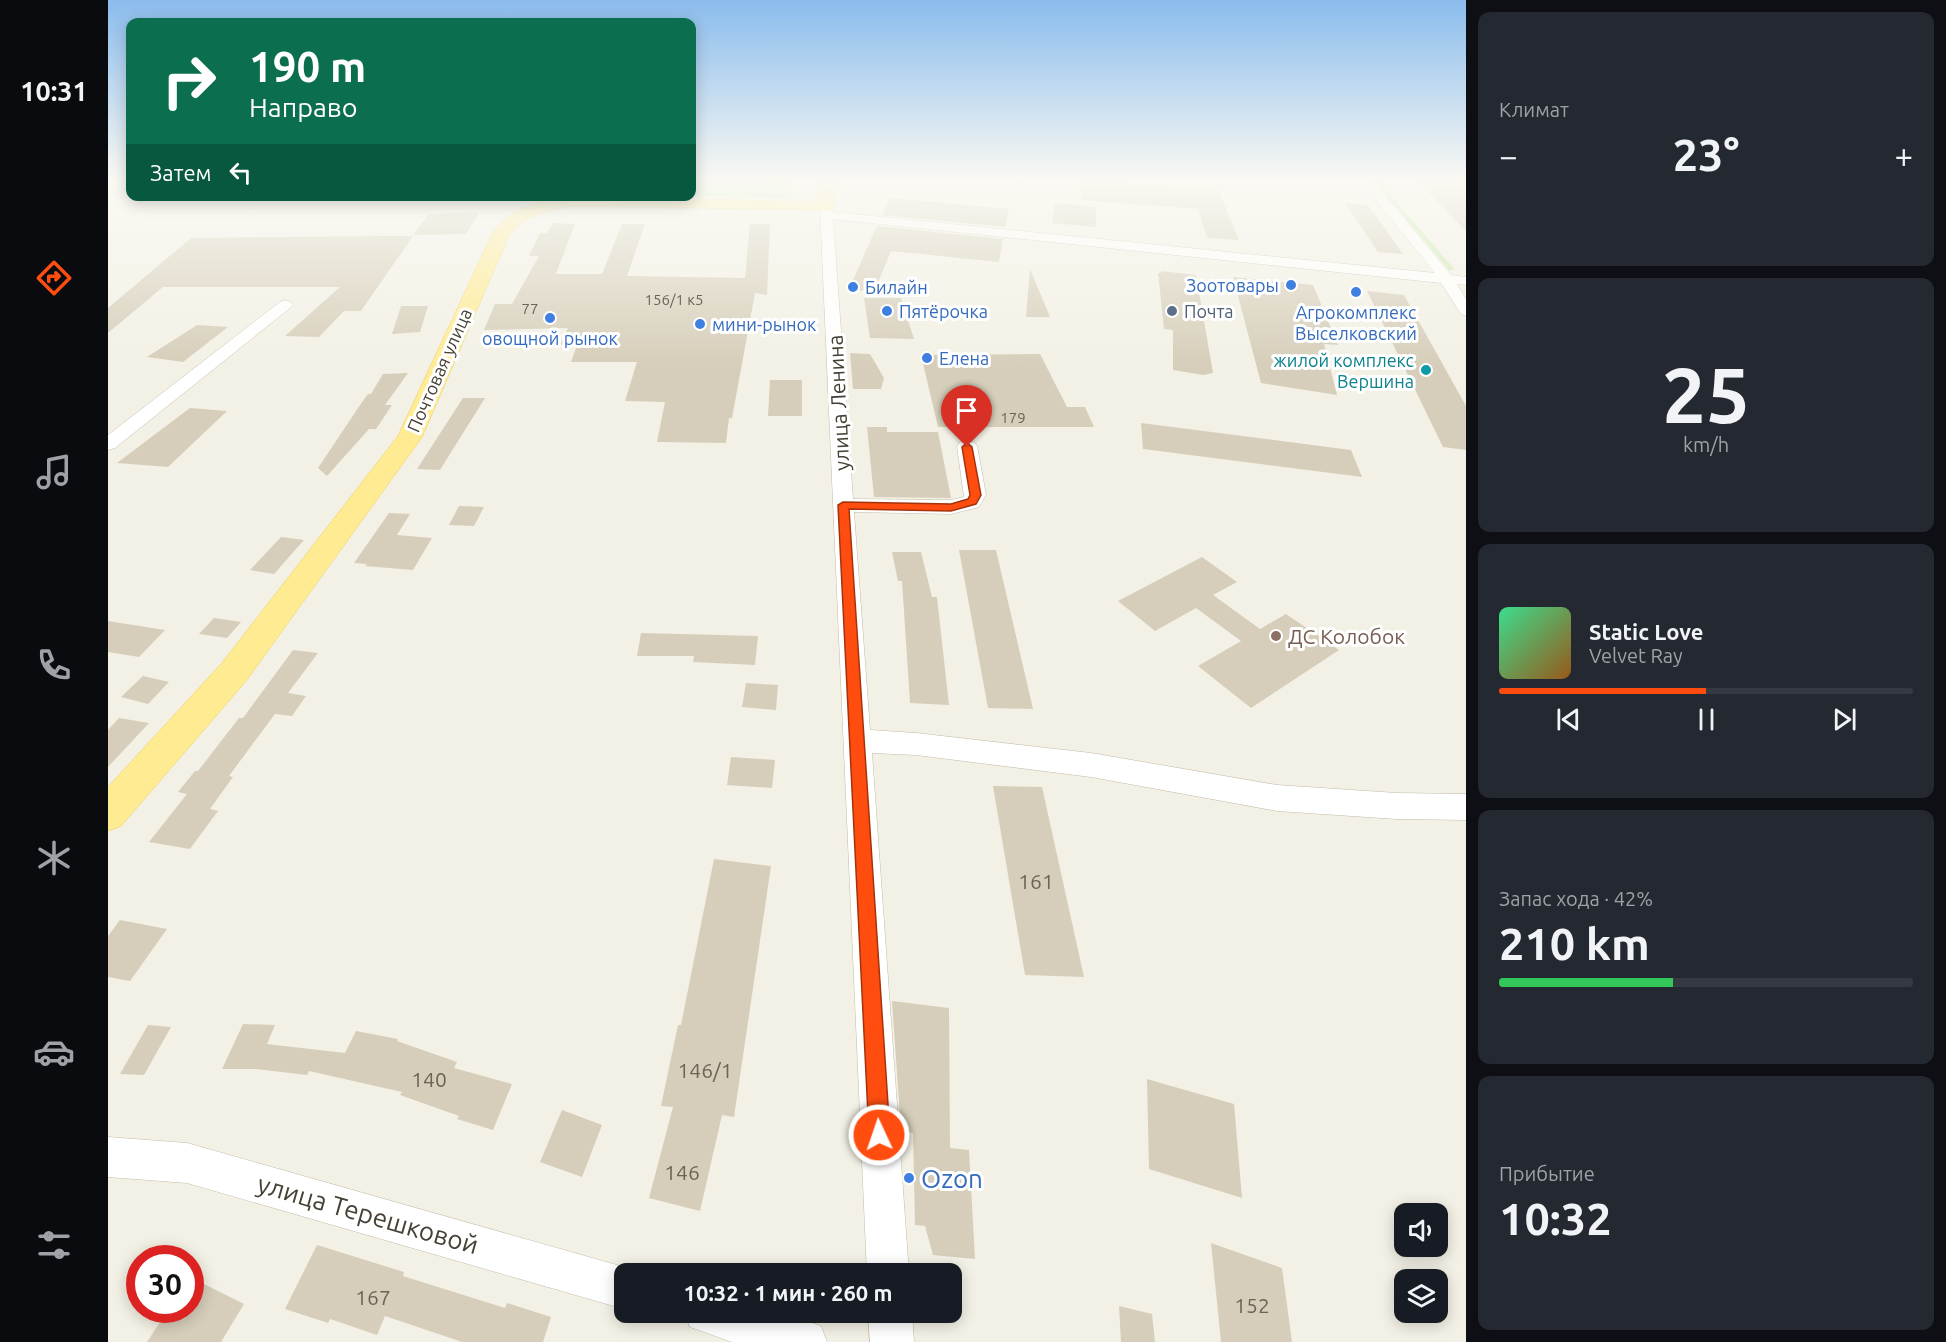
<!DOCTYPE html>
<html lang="ru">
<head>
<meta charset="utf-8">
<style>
  body { margin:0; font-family:Ubuntu,sans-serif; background:#242831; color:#f1f3f6; height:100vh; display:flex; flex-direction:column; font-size:22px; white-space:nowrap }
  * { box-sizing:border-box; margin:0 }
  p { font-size:20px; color:#9ea1a6 }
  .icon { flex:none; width:33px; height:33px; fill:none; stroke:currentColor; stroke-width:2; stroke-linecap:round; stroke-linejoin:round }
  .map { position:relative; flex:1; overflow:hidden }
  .side { display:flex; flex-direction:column; gap:12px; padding:12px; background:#0d0f14; width:480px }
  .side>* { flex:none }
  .banner { position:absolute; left:18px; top:18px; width:570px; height:183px; border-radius:12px; box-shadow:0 3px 15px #0003; background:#0b6e4f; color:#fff; overflow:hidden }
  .tools { position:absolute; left:1286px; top:1203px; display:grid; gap:12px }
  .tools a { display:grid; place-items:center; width:54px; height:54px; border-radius:12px; background:#171b24; box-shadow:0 3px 15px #0003; font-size:30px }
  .speed { position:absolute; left:18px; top:1245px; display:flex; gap:12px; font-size:30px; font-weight:700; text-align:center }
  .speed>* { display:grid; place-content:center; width:78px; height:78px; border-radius:50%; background:#171b24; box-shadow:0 3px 15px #0003; line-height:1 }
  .speed .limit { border:9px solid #d22; background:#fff; color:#111 }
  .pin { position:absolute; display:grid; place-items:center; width:51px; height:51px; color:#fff; margin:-62px -26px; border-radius:50% 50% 50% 0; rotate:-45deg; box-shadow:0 0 6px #0007 }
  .pin .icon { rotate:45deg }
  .me { position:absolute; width:66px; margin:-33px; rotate:357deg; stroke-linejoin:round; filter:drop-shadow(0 0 4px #0008) }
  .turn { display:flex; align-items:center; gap:21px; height:126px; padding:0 24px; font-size:27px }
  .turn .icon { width:78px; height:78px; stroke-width:2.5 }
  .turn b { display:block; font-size:42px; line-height:51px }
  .then { display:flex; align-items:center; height:57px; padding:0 24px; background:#0003; gap:12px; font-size:22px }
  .big { font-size:45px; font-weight:600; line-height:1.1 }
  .side .card { flex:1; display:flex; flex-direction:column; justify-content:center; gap:9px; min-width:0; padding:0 21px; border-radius:12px; background:#242831 }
  .side .dial { align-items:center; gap:0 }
  .dial b { font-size:78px; line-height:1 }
  .song { display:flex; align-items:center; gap:18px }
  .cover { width:72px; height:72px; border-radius:9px; background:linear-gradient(135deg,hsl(150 70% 55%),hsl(30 70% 35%)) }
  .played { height:6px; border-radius:3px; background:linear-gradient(90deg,#ff4d10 50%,#363941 50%) }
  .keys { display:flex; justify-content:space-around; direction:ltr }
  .heat { display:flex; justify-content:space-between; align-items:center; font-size:33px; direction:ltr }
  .charge { height:9px; border-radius:4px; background:linear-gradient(90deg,#34c759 42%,#363941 0) }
  .trip { position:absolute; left:506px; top:1263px; width:348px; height:60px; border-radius:12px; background:#171b24; box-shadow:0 3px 15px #0003; font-weight:600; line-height:60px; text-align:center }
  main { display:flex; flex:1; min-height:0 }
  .tab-bar { display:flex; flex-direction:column; width:108px; justify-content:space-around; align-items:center; background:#090b0e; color:#9ea1a6 }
  .tab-bar .icon { width:42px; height:42px }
  .tab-bar .on { color:#ff4d10 }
  .tab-bar b { font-size:27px; color:#f1f3f6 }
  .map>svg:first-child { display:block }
</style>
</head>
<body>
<main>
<nav class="tab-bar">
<b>10:31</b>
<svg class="icon on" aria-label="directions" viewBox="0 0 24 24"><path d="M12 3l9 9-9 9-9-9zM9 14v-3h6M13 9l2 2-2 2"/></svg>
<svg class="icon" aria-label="music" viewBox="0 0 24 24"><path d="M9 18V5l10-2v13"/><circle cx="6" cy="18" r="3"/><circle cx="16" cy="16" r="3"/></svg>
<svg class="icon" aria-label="phone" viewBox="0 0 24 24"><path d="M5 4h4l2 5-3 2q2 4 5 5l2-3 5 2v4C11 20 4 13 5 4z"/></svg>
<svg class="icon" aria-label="climate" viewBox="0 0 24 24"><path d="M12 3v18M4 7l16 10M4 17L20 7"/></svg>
<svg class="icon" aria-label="car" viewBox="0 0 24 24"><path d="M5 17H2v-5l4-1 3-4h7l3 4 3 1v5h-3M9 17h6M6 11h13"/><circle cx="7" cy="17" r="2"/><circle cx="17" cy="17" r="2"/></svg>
<svg class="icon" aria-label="filters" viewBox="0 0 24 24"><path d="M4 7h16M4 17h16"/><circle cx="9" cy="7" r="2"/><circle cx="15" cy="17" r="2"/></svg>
</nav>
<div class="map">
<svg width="1358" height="1342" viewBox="0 0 1358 1342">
  <rect width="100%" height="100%" fill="#f3f1e5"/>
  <!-- green -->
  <g fill="#c7eaab">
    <polygon points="584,178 683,178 684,199 584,196"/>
    <polygon points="1263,178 1268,178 1347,270 1341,270"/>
  </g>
  <!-- building -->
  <g fill="#d6ceba">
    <polygon points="1307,178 1358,178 1358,231 1340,213"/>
    <polygon points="972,181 1110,189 1131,240 1099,238 1090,209 973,200"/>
    <polygon points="782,198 901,209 897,227 774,215"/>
    <polygon points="947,203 988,207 988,227 944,223"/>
    <polygon points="1237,203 1260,205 1295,254 1270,252"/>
    <polygon points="371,213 358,234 305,235 321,214"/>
    <polygon points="445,223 467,224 448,274 494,274 514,224 537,224 519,276 637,278 642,224 662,224 659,295 647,293 624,418 621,418 618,443 549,442 557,402 517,401 529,362 463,362 469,345 451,345 460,328 376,330 387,304 404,304 431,256 421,256 432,233 439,233"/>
    <polygon points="769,226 895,239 891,262 783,251 766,292 741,289"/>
    <polygon points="281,236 305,236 253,311 236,311 211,337 177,336 232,287 55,287 0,333 0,308 83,238"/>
    <polygon points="922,269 942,317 918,317"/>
    <polygon points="1053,271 1088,275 1105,373 1095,375 1065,370 1065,330 1056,329 1050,273 1053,273"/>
    <polygon points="1125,277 1205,285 1230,345 1216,344 1229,395 1153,383"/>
    <polygon points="1259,291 1296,295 1358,406 1358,450 1335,447"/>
    <polygon points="756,298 793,298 806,339 762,338"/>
    <polygon points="293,306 320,306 312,332 284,334"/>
    <polygon points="89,325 120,327 75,362 39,357"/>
    <polygon points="742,353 762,354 776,378 773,389 745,389"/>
    <polygon points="932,354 959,407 977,407 986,427 830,427 813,355"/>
    <polygon points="300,373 277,405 284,405 268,429 261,429 219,476 210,468 252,405 260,394 263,394 275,374"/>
    <polygon points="662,380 694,380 694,416 660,416"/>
    <polygon points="355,398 377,398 332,470 309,469"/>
    <polygon points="82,408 119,411 60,467 9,463"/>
    <polygon points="1033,423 1243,450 1254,477 1035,449"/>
    <polygon points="759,427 779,427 779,432 830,432 843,498 766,497"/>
    <polygon points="351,506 376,507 366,526 341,525"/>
    <polygon points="281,513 302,514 289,535 324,538 305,570 257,566 259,564 246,563"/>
    <polygon points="173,537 196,540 166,574 142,570"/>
    <polygon points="851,550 888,550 925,709 880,708"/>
    <polygon points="784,552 813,552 824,597 829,597 841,705 802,703 794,581 790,581"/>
    <polygon points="1094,557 1129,582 1105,595 1152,629 1178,614 1231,650 1143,708 1090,666 1133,641 1088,608 1047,631 1010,601"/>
    <polygon points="106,618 133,622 119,638 91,634"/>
    <polygon points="0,621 57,630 31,657 0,652"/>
    <polygon points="533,633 650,636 647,665 585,662 586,656 529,656"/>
    <polygon points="185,650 210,653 180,693 198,696 184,716 167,714 121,776 125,777 102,809 110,811 82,849 41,842 79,794 70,792 87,771 90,771 131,718 135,718"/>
    <polygon points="35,676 61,682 40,704 13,697"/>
    <polygon points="638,683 670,685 668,710 634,707"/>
    <polygon points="11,718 41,723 0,767 0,730"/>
    <polygon points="623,757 667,760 664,788 619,785"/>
    <polygon points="885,786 934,787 976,977 917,975"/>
    <polygon points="606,859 663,866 626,1117 614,1115 592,1211 541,1198 565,1107 553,1106 570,1025 573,1025"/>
    <polygon points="12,920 59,929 22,981 0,977 0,936"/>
    <polygon points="784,1001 841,1008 842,1148 861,1150 867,1259 825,1255 817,1226 807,1225 805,1133 793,1131"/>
    <polygon points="135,1024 167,1025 159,1044 237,1053 248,1031 290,1039 289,1041 349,1062 346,1068 404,1084 385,1130 349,1119 351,1116 292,1095 294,1092 201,1071 199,1075 148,1069 114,1069"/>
    <polygon points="40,1025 63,1027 36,1075 12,1074"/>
    <polygon points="1039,1079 1126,1104 1134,1198 1041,1169"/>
    <polygon points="454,1110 494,1125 474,1177 432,1162"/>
    <polygon points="1103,1243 1174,1268 1184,1342 1113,1342"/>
    <polygon points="209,1245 296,1272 295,1276 397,1308 399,1303 443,1317 435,1342 354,1342 277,1316 269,1335 222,1319 220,1323 177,1309"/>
    <polygon points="82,1277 136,1304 113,1342 39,1342 60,1310 82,1310"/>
    <polygon points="1011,1306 1044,1314 1047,1342 1013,1342"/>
  </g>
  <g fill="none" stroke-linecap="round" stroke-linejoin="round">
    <!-- minor casing -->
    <g stroke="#c2bcaa" stroke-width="1">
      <g id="minor">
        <polygon points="1250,178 1263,178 1343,275 1358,277 1358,285 1349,284 1358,299 1358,316 1353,314 1333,283 725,219 745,499 843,500 856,497 849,446 852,442 866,442 869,446 878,495 871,507 843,514 746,512 762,730 808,733 983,753 1169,785 1289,793 1358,794 1358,820 1289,819 1169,811 983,777 808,755 764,753 801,1274 759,1274 712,207 718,203 722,204 725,212 1327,273"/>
        <polygon points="177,300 182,302 185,305 182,308 7,448 0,450 0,435 172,302"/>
        <polygon points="0,1137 79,1143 516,1267 531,1274 516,1274 516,1309 79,1183 0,1177"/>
        <polygon points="576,1312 672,1312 713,1326 719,1342 624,1342 582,1327"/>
        <polygon points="760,1312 804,1312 806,1342 762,1342"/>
      </g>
    </g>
    <!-- major casing -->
    <g stroke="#eace5d" stroke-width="1">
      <path id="major" d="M710 178H726V207L724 210 464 206C439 210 418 214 401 235L314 437 138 681 13 826 0 831V787L114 663 290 436 384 234C403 207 431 201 462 196L710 202Z"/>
    </g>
    <!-- minor -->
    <use href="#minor" fill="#fff" fill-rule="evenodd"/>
    <!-- major -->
    <use href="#major" fill="#ffeb92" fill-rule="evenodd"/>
  </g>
  <!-- sky -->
  <linearGradient id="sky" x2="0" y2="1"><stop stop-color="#8abced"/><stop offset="0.49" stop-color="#faf9f3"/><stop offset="1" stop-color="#faf9f3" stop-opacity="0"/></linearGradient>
  <rect width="1358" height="366" fill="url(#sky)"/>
  <!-- route -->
  <polygon fill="#ff4d10" stroke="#a6320a" stroke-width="1.5" points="859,443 864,447 873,495 868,504 843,511 741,509 782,1135 779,1142 771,1145 764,1142 761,1135 730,505 735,502 843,504 860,499 862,495 854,447"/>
  <!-- markers -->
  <g fill="#3f7fe0" stroke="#fff" stroke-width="2">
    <circle cx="1183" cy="285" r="6"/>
    <circle cx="745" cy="287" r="6"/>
    <circle cx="1248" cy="292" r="6"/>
    <circle cx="779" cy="311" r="6"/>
    <circle cx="442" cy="318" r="6"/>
    <circle cx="592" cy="324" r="6"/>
    <circle cx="819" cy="358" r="6"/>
    <circle cx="801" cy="1178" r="6"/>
  </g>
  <circle fill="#5c6f8a" stroke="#fff" stroke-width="2" cx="1064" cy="311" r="6"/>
  <circle fill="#0f9aa8" stroke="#fff" stroke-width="2" cx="1318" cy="370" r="6"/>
  <circle fill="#8d6e63" stroke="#fff" stroke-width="2" cx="1168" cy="636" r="6"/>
  <g text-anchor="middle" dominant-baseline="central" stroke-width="6" stroke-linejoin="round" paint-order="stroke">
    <!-- far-number labels -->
    <g font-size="15" fill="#6a6456">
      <text x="566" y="299">156/1 к5</text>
      <text x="422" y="308">77</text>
      <text x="905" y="417">179</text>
    </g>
    <!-- far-shop labels -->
    <g font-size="18" fill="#366cbe" stroke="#fff" text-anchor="start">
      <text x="1171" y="285" text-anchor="end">Зоотовары</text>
      <text x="757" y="287">Билайн</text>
      <text x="791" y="311">Пятёрочка</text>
      <text x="1248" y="312" text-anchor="middle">Агрокомплекс<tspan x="1248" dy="21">Выселковский</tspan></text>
      <text x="604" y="324">мини-рынок</text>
      <text x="442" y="338" text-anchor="middle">овощной рынок</text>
      <text x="831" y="358">Елена</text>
    </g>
    <!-- far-service labels -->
    <g font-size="18" fill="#4e5e75" stroke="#fff" text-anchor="start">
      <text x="1076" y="311">Почта</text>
    </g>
    <!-- far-culture labels -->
    <g font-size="18" fill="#0d838f" stroke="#fff" text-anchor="end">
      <text x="1306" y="360">жилой комплекс<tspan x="1306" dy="21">Вершина</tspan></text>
    </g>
    <!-- far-street labels -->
    <g font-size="18" fill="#464134" stroke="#fff">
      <text transform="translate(331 370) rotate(-66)">Почтовая улица</text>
    </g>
    <!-- street labels -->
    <g font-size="21" fill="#464134" stroke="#fff">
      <text transform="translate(730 403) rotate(-93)">улица Ленина</text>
    </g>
    <!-- education labels -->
    <g font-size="21" fill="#785e54" stroke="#fff" text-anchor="start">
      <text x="1180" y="636">ДС Колобок</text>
    </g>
    <!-- near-number labels -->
    <g font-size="21" fill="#6a6456">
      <text x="928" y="881">161</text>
      <text x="597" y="1070">146/1</text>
      <text x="321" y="1079">140</text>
      <text x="574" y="1172">146</text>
      <text x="265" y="1297">167</text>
      <text x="1144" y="1305">152</text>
    </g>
    <!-- near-shop labels -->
    <g font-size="26" fill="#366cbe" stroke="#fff" text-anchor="start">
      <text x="813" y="1178">Ozon</text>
    </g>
    <!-- near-street labels -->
    <g font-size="26" fill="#464134" stroke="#fff">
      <text transform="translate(260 1214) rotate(16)">улица Терешковой</text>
    </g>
  </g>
</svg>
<div class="tools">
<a><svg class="icon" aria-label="sound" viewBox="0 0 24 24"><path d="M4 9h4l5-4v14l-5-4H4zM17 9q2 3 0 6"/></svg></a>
<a><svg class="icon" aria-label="layers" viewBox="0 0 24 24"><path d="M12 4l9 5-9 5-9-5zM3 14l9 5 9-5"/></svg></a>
</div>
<div class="speed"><div class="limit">30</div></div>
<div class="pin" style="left:859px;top:447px;background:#d93025"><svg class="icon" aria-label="arrive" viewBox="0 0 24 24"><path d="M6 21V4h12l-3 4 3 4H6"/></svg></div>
<svg class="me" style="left:771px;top:1135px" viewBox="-20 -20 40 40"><circle r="17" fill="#ff4d10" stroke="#fff" stroke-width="3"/><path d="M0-11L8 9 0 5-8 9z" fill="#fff"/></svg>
<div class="trip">10:32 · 1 мин · 260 m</div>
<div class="banner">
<div class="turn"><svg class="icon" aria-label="right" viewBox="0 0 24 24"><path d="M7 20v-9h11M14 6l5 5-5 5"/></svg><div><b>190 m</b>Направо</div></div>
<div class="then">Затем<svg class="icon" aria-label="left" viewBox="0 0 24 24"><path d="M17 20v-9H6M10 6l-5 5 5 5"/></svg></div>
</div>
</div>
<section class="side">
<div class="card"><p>Климат</p>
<div class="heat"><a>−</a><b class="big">23°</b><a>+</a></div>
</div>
<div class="card dial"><b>25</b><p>km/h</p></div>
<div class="card">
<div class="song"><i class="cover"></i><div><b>Static Love</b><p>Velvet Ray</p></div></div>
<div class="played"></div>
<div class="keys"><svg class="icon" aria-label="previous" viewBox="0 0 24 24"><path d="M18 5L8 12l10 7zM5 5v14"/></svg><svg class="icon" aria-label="pause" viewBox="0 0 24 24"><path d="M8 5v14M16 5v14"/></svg><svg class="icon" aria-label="next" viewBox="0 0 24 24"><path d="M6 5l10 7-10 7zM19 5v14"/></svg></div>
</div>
<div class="card"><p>Запас хода · 42%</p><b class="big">210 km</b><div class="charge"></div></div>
<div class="card"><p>Прибытие</p><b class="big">10:32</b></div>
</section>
</main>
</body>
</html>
